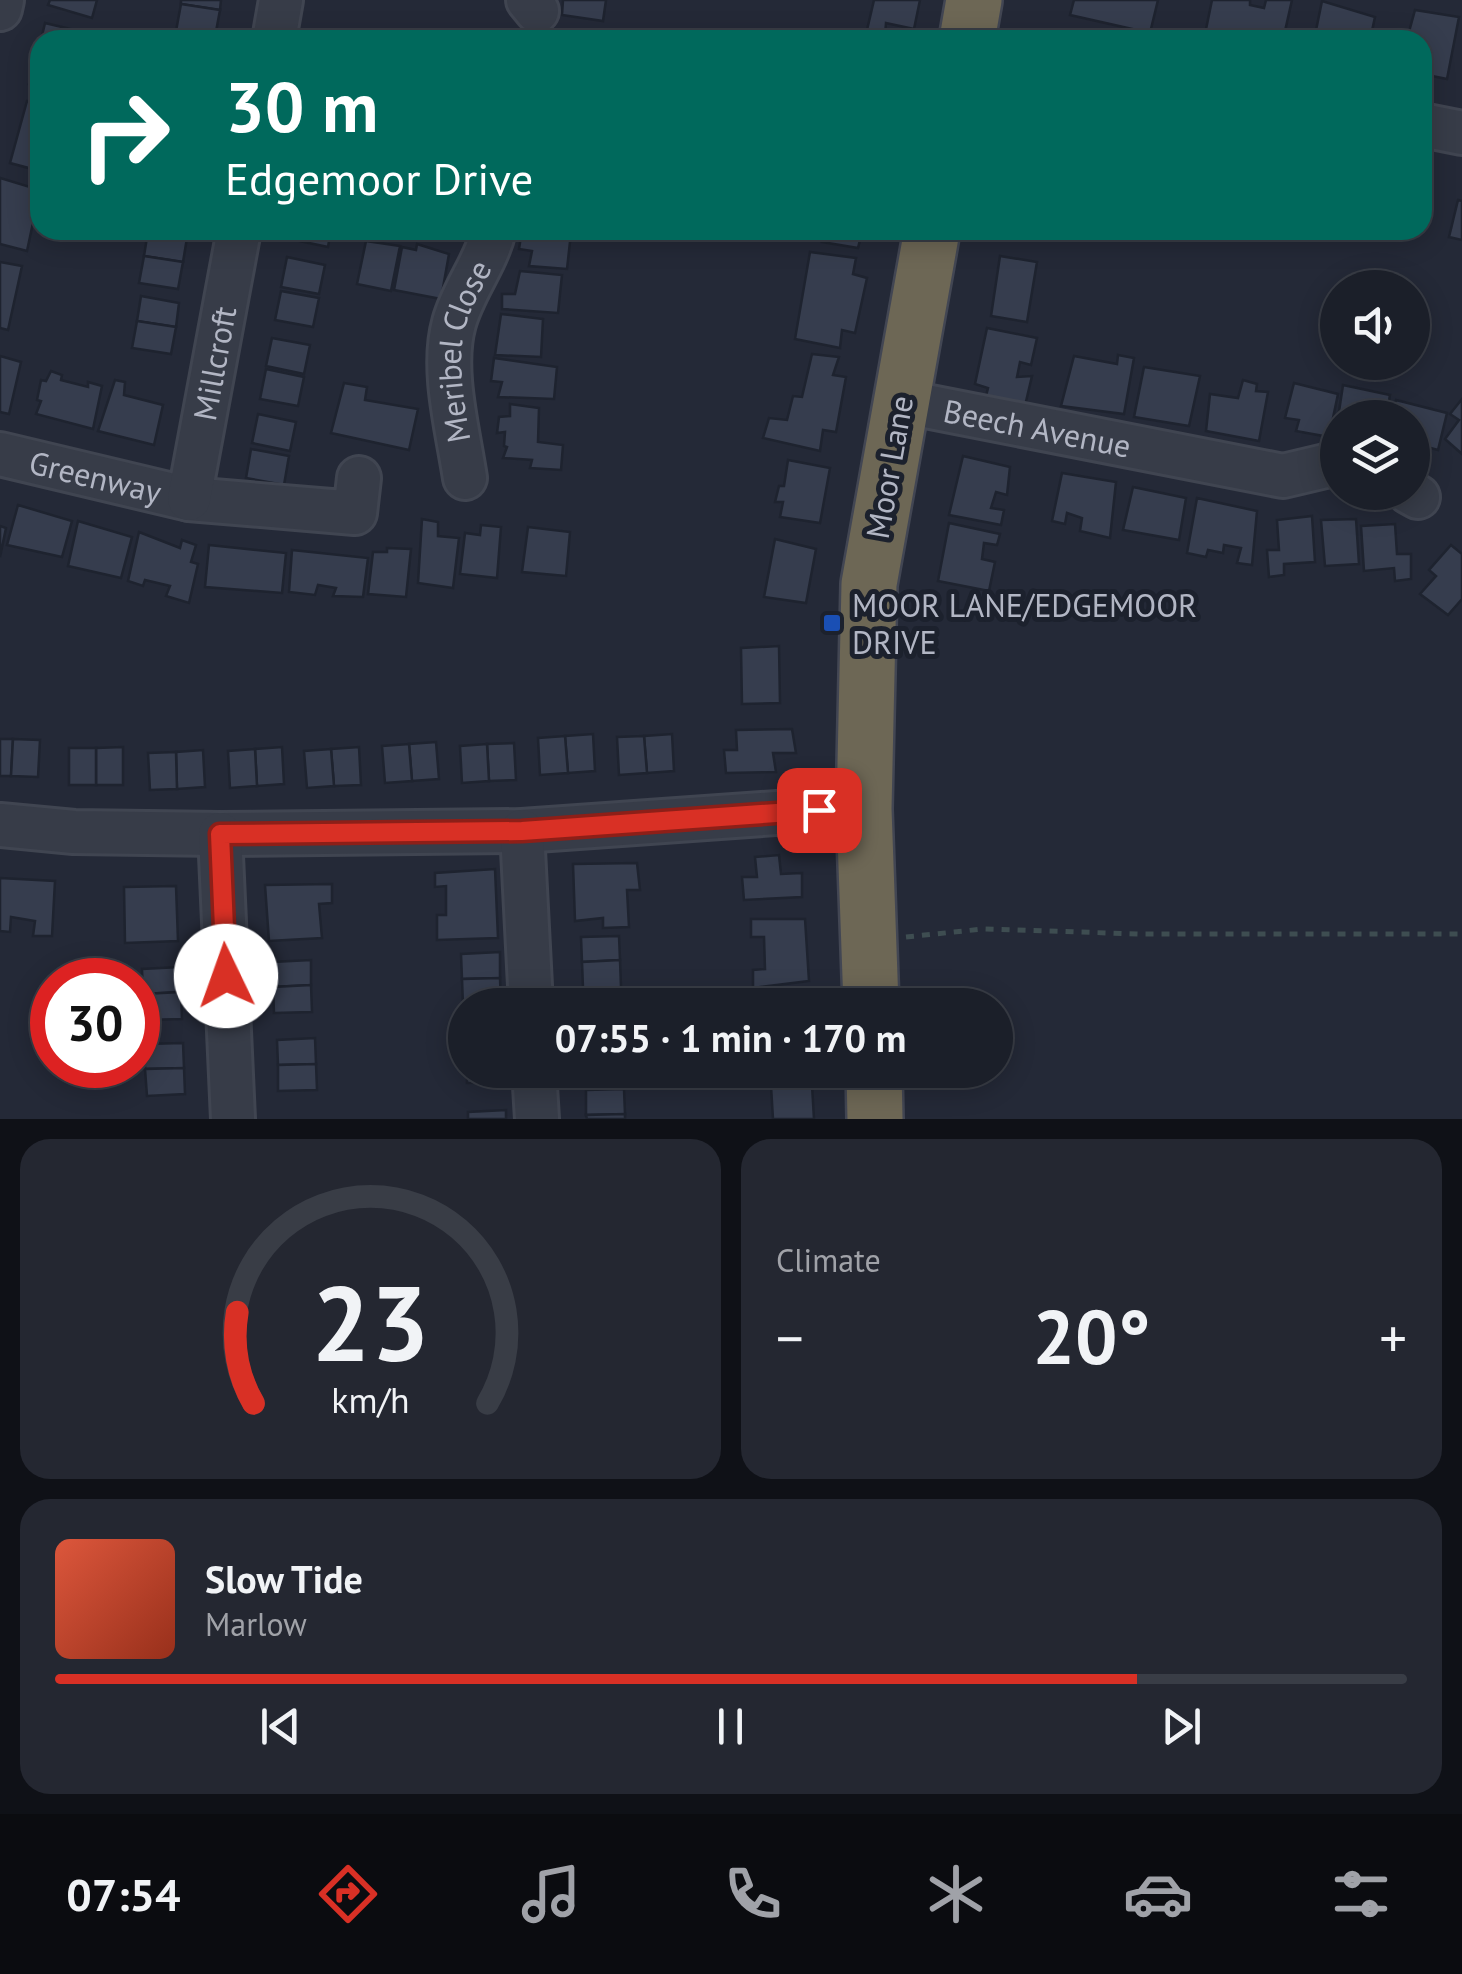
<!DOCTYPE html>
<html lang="en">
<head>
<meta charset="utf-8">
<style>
  body { margin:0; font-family:"PT Sans",sans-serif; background:#242731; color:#f1f3f6; height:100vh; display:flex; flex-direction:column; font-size:38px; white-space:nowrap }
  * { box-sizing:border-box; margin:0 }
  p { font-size:32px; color:#a0a2a8 }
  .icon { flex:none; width:55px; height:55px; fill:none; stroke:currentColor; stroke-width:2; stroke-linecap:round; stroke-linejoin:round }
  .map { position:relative; height:1119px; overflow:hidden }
  .details { display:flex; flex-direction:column; gap:20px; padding:20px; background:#0f1117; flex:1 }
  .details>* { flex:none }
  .guide { position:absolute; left:30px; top:30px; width:1402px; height:210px; border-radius:30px; box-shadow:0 5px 25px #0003,0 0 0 2px #393d46; background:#00695c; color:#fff; overflow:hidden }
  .fabs { position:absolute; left:1320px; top:270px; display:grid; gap:20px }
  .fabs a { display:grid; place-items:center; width:110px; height:110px; border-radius:50%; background:#1b1f29; box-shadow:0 5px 25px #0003,0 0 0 2px #393d46; font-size:50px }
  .speed { position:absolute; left:30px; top:958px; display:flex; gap:20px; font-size:50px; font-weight:700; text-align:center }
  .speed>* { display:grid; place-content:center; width:130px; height:130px; border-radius:50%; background:#1b1f29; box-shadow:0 5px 25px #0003,0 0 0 2px #393d46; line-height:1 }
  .speed .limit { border:15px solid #d22; background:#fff; color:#111 }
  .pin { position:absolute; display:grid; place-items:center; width:85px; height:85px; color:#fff; margin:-42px; border-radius:20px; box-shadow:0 5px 15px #0006 }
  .me { position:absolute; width:110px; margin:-55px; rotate:357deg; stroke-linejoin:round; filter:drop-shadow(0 0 8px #0008) }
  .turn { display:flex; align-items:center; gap:35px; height:210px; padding:0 30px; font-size:45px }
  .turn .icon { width:130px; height:130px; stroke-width:2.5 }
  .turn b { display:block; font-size:70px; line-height:85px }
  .big { font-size:75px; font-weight:800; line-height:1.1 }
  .details .card { flex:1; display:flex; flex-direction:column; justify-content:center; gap:15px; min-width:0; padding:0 35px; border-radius:30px; background:#242731 }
  .details .dial { align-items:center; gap:0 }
  .dial svg { height:260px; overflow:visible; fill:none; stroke:#393d46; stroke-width:7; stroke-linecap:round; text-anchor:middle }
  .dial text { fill:#f1f3f6; stroke:none }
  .song { display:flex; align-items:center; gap:30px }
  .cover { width:120px; height:120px; border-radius:15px; background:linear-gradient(135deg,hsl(10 70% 55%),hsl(10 70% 35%)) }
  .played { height:10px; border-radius:5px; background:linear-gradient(90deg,#d93025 80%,#393d46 80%) }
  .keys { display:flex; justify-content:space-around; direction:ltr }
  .heat { display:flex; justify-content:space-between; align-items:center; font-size:55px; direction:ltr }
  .details .tiles { flex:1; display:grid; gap:20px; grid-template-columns:1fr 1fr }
  .card:last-child { grid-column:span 2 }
  .trip { position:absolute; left:448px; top:988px; width:565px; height:100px; border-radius:50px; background:#1b1f29; box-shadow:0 5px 25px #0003,0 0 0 2px #393d46; font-weight:800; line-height:100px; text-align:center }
  .tab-bar { display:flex; height:160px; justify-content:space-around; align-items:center; background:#0b0c10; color:#a0a2a8 }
  .tab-bar .icon { width:70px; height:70px }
  .tab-bar .on { color:#d93025 }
  .tab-bar b { font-size:45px; color:#f1f3f6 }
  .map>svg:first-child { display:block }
</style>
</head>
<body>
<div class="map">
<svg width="1462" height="1119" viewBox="0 0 1462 1119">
  <rect width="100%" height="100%" fill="#242937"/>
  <!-- building -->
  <g fill="#363d4e" stroke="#1e232f" stroke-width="2.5">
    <polygon points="50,0 97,0 92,18 48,5"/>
    <polygon points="181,0 221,0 220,10 181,4"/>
    <polygon points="563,0 606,0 603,21 562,15"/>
    <polygon points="874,0 920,0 914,29 886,23 885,35 867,30"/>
    <polygon points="1074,0 1158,0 1150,33 1070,15"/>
    <polygon points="1212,0 1250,0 1250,5 1264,8 1266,0 1292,0 1283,40 1204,39"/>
    <polygon points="1322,1 1375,17 1370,40 1314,40"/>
    <polygon points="181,4 220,10 215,37 176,31"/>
    <polygon points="1415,10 1459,17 1447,79 1422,74 1422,40 1385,40 1386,33 1407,39"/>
    <polygon points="45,23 87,33 86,40 41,40"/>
    <polygon points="310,32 368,40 308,40"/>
    <polygon points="40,42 40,87 29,84"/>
    <polygon points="27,101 40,104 40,171 10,163"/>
    <polygon points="0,178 40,190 27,251 0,244"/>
    <polygon points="1458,200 1462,201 1462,240 1449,237"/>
    <polygon points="292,230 331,230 328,247 290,239"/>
    <polygon points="522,230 571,233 567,269 529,266 532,251 519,249"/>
    <polygon points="825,230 876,230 876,233 862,232 858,248 822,242"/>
    <polygon points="1327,230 1348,230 1345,237"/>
    <polygon points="148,231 187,238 183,262 144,256"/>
    <polygon points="366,241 400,246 391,291 357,284"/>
    <polygon points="417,244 449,254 441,299 394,290 402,247 416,250"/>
    <polygon points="810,252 856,258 853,274 867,278 855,333 842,330 840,348 795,339"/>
    <polygon points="144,256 183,262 178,289 139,283"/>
    <polygon points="1000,256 1037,262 1027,322 991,316"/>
    <polygon points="287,257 325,265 319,294 281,287"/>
    <polygon points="0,262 22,266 8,330 0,328"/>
    <polygon points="520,271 562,275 558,313 502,309 502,294 515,294"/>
    <polygon points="281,291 319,298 313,327 275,320"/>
    <polygon points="141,296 179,303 176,327 137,321"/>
    <polygon points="501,314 543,319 541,357 495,355"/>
    <polygon points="137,321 176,327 171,354 132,348"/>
    <polygon points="987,328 1037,338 1031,365 1020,362 1017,377 1032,376 1024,410 984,404 988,388 975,384"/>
    <polygon points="272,338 310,345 304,374 266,366"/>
    <polygon points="812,354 839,357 833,375 846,377 836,432 823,430 820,451 763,438 769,418 787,420 793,396 802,397"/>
    <polygon points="1118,355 1134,358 1124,414 1061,406 1074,356 1117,364"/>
    <polygon points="0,356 21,362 9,414 0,412"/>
    <polygon points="494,358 557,367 554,399 498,397 502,382 491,381"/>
    <polygon points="1144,367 1200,376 1189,426 1134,417"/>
    <polygon points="266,369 304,377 298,406 260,399"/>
    <polygon points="51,371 62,375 61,380 88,387 88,382 102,386 93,429 36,414 41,401 37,400 41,380 46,381"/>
    <polygon points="115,380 125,382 124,395 163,405 154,445 98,431"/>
    <polygon points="1243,380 1257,384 1256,391 1268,392 1259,441 1206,431 1210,394 1238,398"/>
    <polygon points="344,383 367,387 365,400 418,409 409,450 331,433"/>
    <polygon points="1294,383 1338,394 1329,437 1296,431 1299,420 1285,418"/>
    <polygon points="1343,385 1390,395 1386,418 1338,418"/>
    <polygon points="1462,399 1462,454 1445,439 1459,420 1450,414"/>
    <polygon points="1396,400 1447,413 1438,450 1412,443 1412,418 1390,418"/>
    <polygon points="510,404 539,408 538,442 563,445 561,470 530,468 532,460 503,458 507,447 504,446 505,432 497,433 499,417 510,416"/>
    <polygon points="258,414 296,422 290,451 252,443"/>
    <polygon points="251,449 289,456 284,485 246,478"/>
    <polygon points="963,456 1010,467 1007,495 996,492 991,508 1004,510 1001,525 949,515"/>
    <polygon points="788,460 830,468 820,523 780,517 783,502 775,502 779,486 784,486"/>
    <polygon points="1062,473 1116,482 1110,538 1080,531 1082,518 1067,513 1065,524 1052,521"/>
    <polygon points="1133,487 1186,498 1179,540 1123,530"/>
    <polygon points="1197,498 1257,511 1252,565 1237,563 1241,548 1224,545 1223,553 1208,550 1206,557 1187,553"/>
    <polygon points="18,505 72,521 62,557 7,545"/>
    <polygon points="1312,516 1315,562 1284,564 1284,575 1269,577 1267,550 1279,550 1277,520"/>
    <polygon points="422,519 438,522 438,536 459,538 453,588 418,583"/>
    <polygon points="1356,519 1359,564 1325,566 1321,520"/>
    <polygon points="78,521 132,537 121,578 68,566"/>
    <polygon points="949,523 1000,534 997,545 984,543 982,559 995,562 989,591 938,581"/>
    <polygon points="1395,524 1397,554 1411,554 1411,579 1395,581 1394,568 1364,571 1361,526"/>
    <polygon points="481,525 501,527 497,578 460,574 465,533 480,535"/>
    <polygon points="0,526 6,528 0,557"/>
    <polygon points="528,527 570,532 566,576 522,572"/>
    <polygon points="139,532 180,548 182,540 196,545 191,562 198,564 189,603 166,596 170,586 145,580 143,586 128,581"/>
    <polygon points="775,539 816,549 806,603 764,597"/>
    <polygon points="209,545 286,553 282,593 205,587"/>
    <polygon points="1451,545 1462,554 1462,599 1448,615 1420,594 1436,576 1429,570"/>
    <polygon points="387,548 411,549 406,597 368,594 373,552 387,552"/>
    <polygon points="292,550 368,558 363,597 333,596 336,588 318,585 315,595 289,592"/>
    <polygon points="779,646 780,703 742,704 741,648"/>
    <polygon points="792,729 796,753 773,753 776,772 726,773 724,750 737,750 736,730"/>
    <polygon points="593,734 595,771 568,773 565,736"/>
    <polygon points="672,734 674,771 647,773 644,736"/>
    <polygon points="565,736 568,773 540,775 538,738"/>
    <polygon points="644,736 647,773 619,775 617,737"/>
    <polygon points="0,739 13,739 11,776 0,776"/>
    <polygon points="13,739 40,740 38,777 11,776"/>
    <polygon points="436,742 439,779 412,781 409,744"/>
    <polygon points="514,743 516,780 489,781 487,744"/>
    <polygon points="409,744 412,781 385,783 382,746"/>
    <polygon points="487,744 489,781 462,783 460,746"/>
    <polygon points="123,747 123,785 96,785 96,748"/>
    <polygon points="282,747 284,784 257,786 255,749"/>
    <polygon points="359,747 361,785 334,786 331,749"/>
    <rect x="69" y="748" width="27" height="37"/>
    <polygon points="255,749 257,786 230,788 228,751"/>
    <polygon points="331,749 334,786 307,788 304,751"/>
    <polygon points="203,750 205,787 177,789 176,752"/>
    <polygon points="176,752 177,789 150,790 148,753"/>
    <polygon points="779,855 781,874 802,873 802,897 744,900 742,877 757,877 755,857"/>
    <polygon points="637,863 640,890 627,890 629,927 603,928 603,918 575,921 573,864"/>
    <polygon points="495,869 498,938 437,940 437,915 446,915 446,886 435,887 435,873"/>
    <polygon points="0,878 55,881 52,936 33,936 35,921 11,917 10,932 0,931"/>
    <polygon points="332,884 332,903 319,904 322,938 269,941 265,885"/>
    <polygon points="176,886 178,941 125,943 124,887"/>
    <polygon points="751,919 805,919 809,981 753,988 753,970 765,969 764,937 751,937"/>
    <polygon points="619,936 620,960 582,962 581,937"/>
    <polygon points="500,952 500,978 462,979 461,954"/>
    <polygon points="311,960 311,985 273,987 272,962"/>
    <polygon points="620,960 621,987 583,988 582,962"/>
    <polygon points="180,967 181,992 143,994 142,969"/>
    <polygon points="500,978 501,1004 463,1006 462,979"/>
    <polygon points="311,985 312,1012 274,1013 273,987"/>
    <polygon points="181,992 182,1019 144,1020 143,994"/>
    <polygon points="315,1038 316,1064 278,1065 277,1040"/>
    <polygon points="183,1043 184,1068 145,1069 145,1044"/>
    <polygon points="316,1064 317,1090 278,1091 278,1065"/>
    <polygon points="184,1068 185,1094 147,1096 145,1069"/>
    <polygon points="467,1070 505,1070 506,1082 467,1083"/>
    <polygon points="812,1085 814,1119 773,1119 771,1086"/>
    <polygon points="624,1089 625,1114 586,1115 586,1090"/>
    <polygon points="506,1110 506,1119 468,1119 468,1112"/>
    <polygon points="625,1114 625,1119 587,1119 586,1115"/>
  </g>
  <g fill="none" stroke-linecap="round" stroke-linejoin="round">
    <!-- minor casing -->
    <g stroke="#404551" stroke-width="48">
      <g id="minor">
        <polyline points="528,0 537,11"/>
        <polyline points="0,9 2,0"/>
        <polyline points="274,40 281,0"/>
        <polyline points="1422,125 1462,133"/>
        <path id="s1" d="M900 401 1283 476 1338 463"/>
        <path id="s2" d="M0 454 189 499 355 513 359 478"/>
        <path id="s3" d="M465 478C458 431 441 369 454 323 463 290 486 263 494 230"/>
        <polyline points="1409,492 1418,497"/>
        <path id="s4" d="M189 499 239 230"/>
        <polyline points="0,825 74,832 220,834 522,831 819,810"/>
        <polyline points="522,831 531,1005"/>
        <polyline points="220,834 233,1119"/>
        <polyline points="534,1070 537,1119"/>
      </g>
    </g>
    <!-- highway casing -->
    <g stroke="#424653" stroke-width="60">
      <g id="highway">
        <polyline points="967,40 974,0"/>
        <polyline points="871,1005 864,809 869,584 932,230"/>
        <polyline points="874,1070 875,1119"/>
      </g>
    </g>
    <!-- path -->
    <polyline stroke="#3e4d51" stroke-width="5" stroke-dasharray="8 8" stroke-linecap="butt" points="906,937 983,929 1141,934 1462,934"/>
    <!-- minor -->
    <use href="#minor" stroke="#373c48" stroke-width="42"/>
    <!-- highway -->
    <use href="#highway" stroke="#6d6755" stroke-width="55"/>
  </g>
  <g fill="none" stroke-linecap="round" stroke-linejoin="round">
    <!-- route casing -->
    <g stroke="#8d1f18" stroke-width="25">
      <polyline id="route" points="226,976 220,834 522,831 819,810"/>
    </g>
    <!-- route -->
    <use href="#route" stroke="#d93025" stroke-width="18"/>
  </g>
  <!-- markers -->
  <rect fill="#1a4fb4" stroke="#1c212d" stroke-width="4" x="822" y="613" width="20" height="20" rx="5"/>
  <g text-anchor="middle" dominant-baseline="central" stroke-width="10" stroke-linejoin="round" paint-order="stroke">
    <!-- street labels -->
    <g font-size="32" fill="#b2b6c4" stroke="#1c212d">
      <text stroke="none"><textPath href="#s3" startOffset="130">Meribel Close</textPath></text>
      <text stroke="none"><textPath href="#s4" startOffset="138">Millcroft</textPath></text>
      <text stroke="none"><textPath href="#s1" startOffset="140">Beech Avenue</textPath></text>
      <text transform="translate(889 467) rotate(-80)">Moor Lane</text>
      <text stroke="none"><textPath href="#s2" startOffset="98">Greenway</textPath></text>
    </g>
    <!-- poi labels -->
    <g font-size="32" fill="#b2b6c4" stroke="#1c212d" text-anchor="start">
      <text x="852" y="605">MOOR LANE/EDGEMOOR<tspan x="852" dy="37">DRIVE</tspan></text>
    </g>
  </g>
</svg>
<div class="fabs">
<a><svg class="icon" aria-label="sound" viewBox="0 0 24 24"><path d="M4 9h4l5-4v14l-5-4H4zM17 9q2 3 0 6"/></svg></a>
<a><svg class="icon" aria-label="layers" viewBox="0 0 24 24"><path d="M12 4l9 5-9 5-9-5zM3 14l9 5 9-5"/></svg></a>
</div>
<div class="speed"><div class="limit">30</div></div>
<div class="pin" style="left:819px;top:810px;background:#d93025"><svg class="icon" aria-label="arrive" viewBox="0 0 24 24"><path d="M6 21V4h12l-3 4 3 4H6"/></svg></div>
<svg class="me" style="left:226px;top:976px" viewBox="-20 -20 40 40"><circle r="19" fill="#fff"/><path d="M0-13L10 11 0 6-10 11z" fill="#d93025"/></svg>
<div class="trip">07:55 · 1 min · 170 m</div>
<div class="guide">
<div class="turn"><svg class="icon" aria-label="right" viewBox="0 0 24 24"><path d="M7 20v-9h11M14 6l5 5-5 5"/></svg><div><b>30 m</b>Edgemoor Drive</div></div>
</div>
</div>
<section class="details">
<div class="tiles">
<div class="card dial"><svg viewBox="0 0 100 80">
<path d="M14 69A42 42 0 1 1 86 69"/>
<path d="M14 69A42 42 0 0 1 9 41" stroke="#d93025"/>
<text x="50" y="56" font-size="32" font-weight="700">23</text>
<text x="50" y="72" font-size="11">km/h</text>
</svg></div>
<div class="card"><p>Climate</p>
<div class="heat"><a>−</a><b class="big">20°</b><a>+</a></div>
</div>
<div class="card">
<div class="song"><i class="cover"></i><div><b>Slow Tide</b><p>Marlow</p></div></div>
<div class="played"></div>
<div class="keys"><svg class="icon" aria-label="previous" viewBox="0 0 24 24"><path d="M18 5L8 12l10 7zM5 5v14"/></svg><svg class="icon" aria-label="pause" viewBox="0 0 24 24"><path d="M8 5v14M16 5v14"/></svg><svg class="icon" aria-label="next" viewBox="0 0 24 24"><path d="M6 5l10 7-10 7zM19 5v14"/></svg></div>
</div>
</div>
</section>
<nav class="tab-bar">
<b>07:54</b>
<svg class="icon on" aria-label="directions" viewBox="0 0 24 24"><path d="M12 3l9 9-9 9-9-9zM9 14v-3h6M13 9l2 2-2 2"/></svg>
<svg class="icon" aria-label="music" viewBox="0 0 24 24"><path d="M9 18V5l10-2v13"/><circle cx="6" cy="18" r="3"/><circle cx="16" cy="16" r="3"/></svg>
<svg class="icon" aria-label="phone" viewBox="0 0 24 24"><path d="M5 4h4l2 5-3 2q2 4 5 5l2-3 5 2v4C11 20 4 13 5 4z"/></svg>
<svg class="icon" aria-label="climate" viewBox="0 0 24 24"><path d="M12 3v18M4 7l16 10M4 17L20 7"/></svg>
<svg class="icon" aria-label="car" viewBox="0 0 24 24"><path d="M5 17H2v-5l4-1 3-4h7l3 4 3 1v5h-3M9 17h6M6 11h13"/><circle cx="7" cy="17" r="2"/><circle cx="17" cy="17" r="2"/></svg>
<svg class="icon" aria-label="filters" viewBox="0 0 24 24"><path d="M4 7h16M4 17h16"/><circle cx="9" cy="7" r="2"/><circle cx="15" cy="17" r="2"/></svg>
</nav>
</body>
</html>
